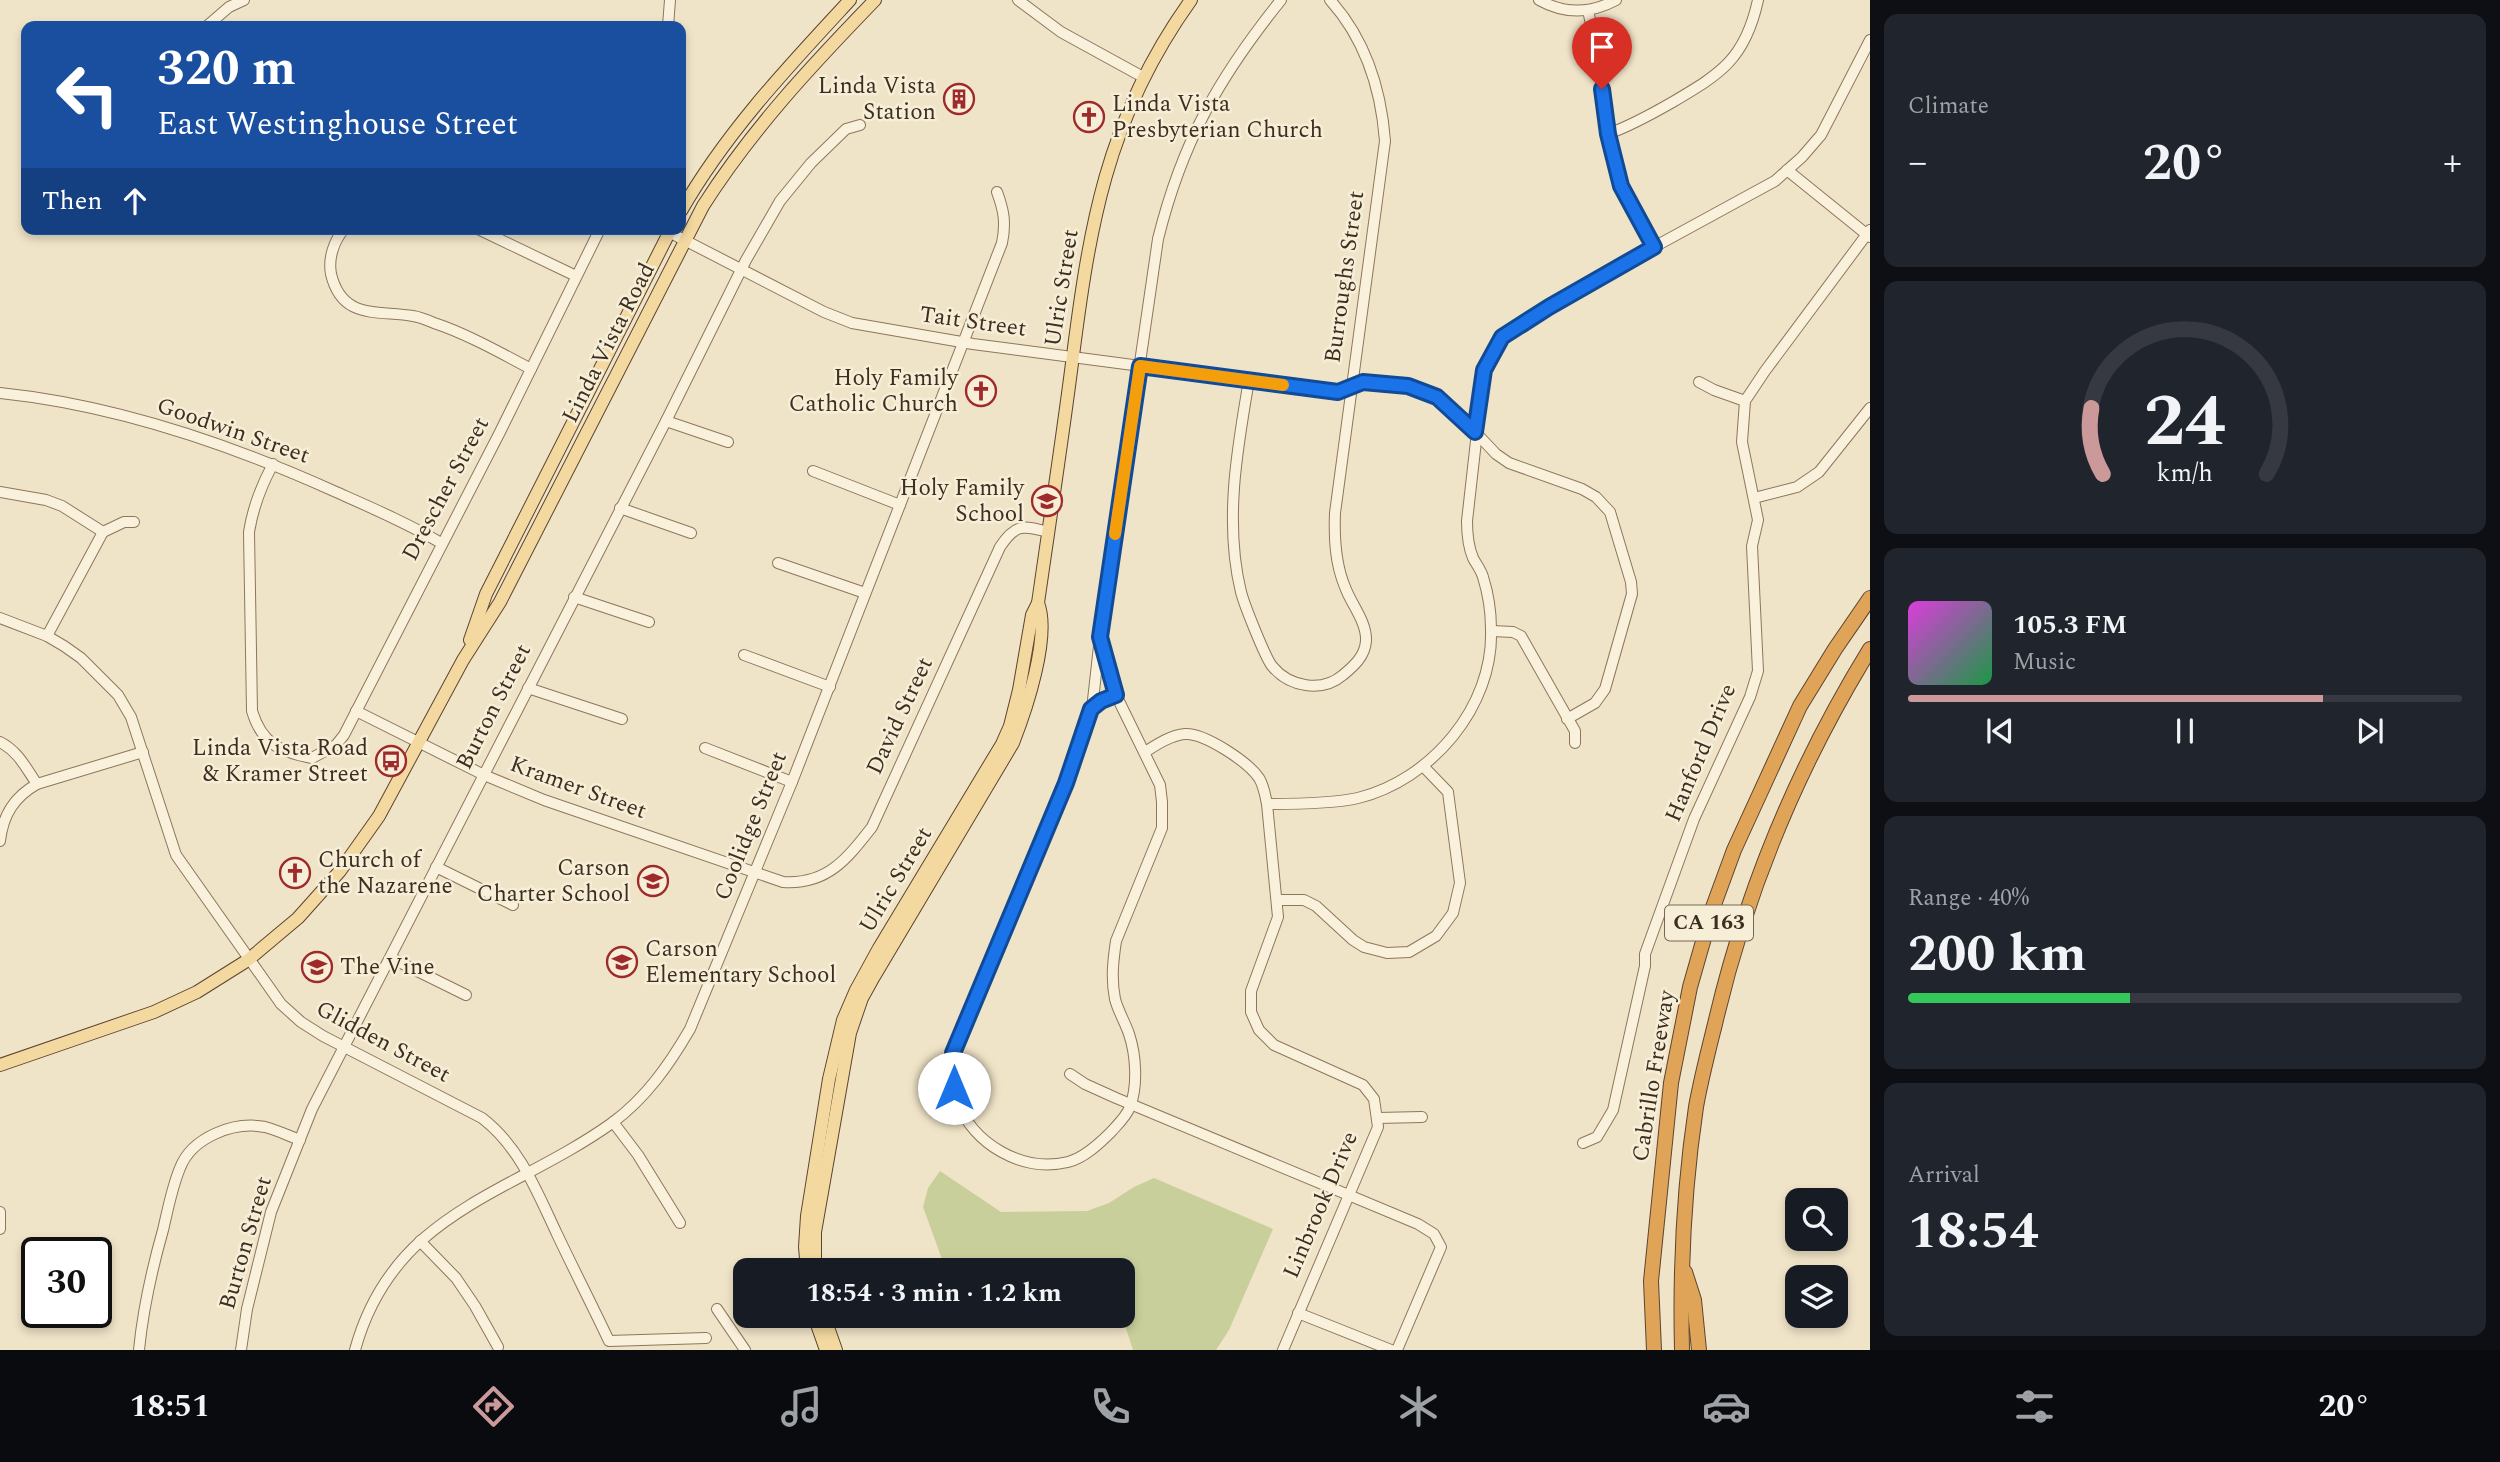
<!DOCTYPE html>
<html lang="en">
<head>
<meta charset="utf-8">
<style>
  body { margin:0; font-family:Spectral,serif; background:#20242c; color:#f1f3f6; height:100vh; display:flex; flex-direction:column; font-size:26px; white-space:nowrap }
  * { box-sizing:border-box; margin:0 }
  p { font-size:23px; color:#9ea1a6 }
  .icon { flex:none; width:38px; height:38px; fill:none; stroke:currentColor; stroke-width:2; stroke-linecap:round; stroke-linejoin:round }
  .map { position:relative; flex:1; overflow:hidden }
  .panel { display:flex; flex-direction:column; gap:14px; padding:14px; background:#0d0f14; width:630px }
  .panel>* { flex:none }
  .hud { position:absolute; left:21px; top:21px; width:665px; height:214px; border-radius:14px; box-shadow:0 4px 10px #0003; background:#1a4fa0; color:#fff; overflow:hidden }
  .fabs { position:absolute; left:1785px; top:1188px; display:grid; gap:14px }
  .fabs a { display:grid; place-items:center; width:63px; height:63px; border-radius:14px; background:#171b24; box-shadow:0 4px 10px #0003; font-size:35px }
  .speed { position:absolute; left:21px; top:1237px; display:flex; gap:14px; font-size:35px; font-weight:700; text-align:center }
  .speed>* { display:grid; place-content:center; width:91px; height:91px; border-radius:50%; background:#171b24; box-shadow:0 4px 10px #0003; line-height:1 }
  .speed .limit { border:4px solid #111; border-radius:10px; background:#fff; color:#111 }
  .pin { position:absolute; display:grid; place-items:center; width:60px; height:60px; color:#fff; margin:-72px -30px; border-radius:50% 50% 50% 0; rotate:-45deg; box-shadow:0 0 7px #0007 }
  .pin .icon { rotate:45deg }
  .me { position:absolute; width:77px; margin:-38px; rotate:0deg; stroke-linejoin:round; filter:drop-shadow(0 0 5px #0008) }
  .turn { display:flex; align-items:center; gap:24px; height:147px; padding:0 21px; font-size:32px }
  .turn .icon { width:91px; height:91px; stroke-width:2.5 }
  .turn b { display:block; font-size:49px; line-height:60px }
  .then { display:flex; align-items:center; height:66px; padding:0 21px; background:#0003; gap:14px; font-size:26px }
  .big { font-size:52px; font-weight:700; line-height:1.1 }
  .panel .tile { flex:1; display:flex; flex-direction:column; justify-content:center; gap:10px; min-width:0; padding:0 24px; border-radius:14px; background:#20242c }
  .panel .dial { align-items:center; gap:0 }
  .dial svg { height:182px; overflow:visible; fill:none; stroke:#363941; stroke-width:7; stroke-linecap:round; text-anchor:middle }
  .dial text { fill:#f1f3f6; stroke:none }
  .song { display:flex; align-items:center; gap:21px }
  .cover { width:84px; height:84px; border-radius:10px; background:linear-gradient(135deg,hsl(300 70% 55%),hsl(140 70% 35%)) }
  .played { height:7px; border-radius:4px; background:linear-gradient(90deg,#cc999b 75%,#363941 75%) }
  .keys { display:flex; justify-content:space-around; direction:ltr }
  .heat { display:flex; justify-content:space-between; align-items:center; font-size:38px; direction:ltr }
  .charge { height:10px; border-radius:5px; background:linear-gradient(90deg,#34c759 40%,#363941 0) }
  .trip { position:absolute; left:733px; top:1258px; width:402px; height:70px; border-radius:14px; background:#171b24; box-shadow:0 4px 10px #0003; font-weight:700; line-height:70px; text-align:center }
  .tab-bar { display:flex; height:112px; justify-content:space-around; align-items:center; background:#090b0e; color:#9ea1a6 }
  .tab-bar .icon { width:49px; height:49px }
  .tab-bar .active { color:#cc999b }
  .tab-bar b { font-size:32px; color:#f1f3f6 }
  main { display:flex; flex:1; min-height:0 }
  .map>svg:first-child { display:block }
</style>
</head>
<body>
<main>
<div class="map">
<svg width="1870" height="1350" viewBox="0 0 1870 1350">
  <rect width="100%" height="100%" fill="#f0e4c8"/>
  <!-- green -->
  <polygon fill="#c9cf9b" points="940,1171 1001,1212 1087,1211 1109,1203 1134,1187 1154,1178 1273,1229 1229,1330 1216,1350 1133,1350 1122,1316 1124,1270 946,1270 923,1207 928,1188"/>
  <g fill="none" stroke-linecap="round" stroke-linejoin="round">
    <!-- minor casing -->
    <g stroke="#8d765c" stroke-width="12">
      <g id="minor">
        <polyline points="1018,0 1061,32 1143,77"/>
        <path d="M1539 0C1564 14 1590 14 1616 0"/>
        <polyline points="1588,10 1600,67 1608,134 1614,161 1621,186 1654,247"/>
        <polyline points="207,26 229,7 244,0"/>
        <polyline points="668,26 670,0"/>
        <path d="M1608 134C1630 126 1650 115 1671 103 1720 74 1745 60 1758 0"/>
        <polyline points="1787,170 1870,237"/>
        <path d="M344 229C334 241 328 258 331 274 342 320 377 310 413 316 420 317 427 320 434 323 465 333 501 353 531 369"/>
        <polyline points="478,229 576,276"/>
        <polyline points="663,229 824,312 852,323 973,344 1338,392 1363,382 1408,386 1422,390 1437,397 1462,418 1496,454 1509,463 1582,489 1596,497 1610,512 1631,582 1632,594 1605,689 1595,703 1567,719"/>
        <path d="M1249 380C1237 449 1224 523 1241 592 1244 604 1265 657 1272 666 1289 687 1322 693 1343 675 1354 666 1365 656 1366 641 1367 622 1351 604 1345 587 1335 563 1334 538 1335 513L1385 141C1381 88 1366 40 1330 0"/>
        <polyline points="1699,382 1714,390 1745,401"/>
        <path d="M0 393C116 405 230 444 336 492 372 508 407 523 441 543"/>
        <polyline points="666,421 728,442"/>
        <path d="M273 464C261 486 253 507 249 532L252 711C262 744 280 752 312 758L336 745 344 735 500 432 600 229"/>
        <polyline points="813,471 900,505"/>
        <polyline points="0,492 46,500 62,506 103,532"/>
        <polyline points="1754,498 1797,487 1819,472 1870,408"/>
        <polyline points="620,508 691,533"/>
        <polyline points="778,563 865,593"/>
        <polyline points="574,597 649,622"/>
        <path d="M0 618 47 636 64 646 81 658 118 695 131 717 176 855 281 1004 301 1022 323 1036 482 1118C520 1147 537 1192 557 1234 574 1270 592 1305 609 1341L706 1338"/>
        <polyline points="1492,631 1513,632 1521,636 1575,731 1575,743"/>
        <polyline points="47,636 103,532 124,522 134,522"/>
        <path d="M1100 637 1116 695 1160 785 1162 802V828L1116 941C1113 961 1111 979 1115 999 1118 1011 1125 1022 1129 1034 1136 1055 1138 1085 1130 1107 1126 1117 1118 1124 1111 1132 1099 1144 1084 1158 1068 1162 1022 1173 973 1144 957 1101 951 1086 953 1069 953 1053L1066 783 1092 709 1101 701 1116 695"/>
        <polyline points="744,655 830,687"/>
        <polyline points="528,688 622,719"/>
        <path d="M1092 709 1100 637 1158 239C1182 142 1219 77 1281 0"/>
        <path d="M356 711 484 775 544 800 783 882C827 885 847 859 872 827L1000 547C1015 524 1023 525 1048 532"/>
        <path d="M0 742C18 751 26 768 37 784"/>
        <polyline points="705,748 792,782"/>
        <path d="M1145 752C1156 745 1171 735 1185 734 1205 733 1248 762 1259 778 1264 786 1265 795 1267 804L1278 917 1251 991V1012L1259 1030 1274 1045 1363 1085 1374 1099 1378 1127 1283 1350"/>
        <path d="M1267 804C1291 804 1336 803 1358 798 1431 780 1494 707 1491 629 1491 612 1488 593 1483 577 1481 570 1476 564 1473 558 1468 546 1467 533 1467 521L1484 370 1492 352 1502 337 1510 330 1654 247 1775 181 1802 157 1821 135 1870 40"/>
        <path d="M0 841C3 815 14 797 37 784L143 752"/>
        <polyline points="436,867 513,905"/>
        <polyline points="1277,900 1304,900 1316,906 1353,940 1364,947 1387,953 1409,952 1436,936 1453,913 1460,883 1448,792 1423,766"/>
        <polyline points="391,958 466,995"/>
        <polyline points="1070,1074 1085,1084 1116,1098 1418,1224 1434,1234 1441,1247 1397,1350"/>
        <polyline points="1377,1118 1422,1117"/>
        <polyline points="613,1122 638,1155 680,1223"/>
        <polyline points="1583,1143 1597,1137 1613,1110 1645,966 1645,954 1694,819 1750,697 1758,671 1752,546 1758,520 1742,442 1745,401 1765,371 1870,230"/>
        <polyline points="0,1212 0,1229"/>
        <polyline points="420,1241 456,1278 475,1306 498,1347"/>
        <polyline points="717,1309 745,1350"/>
        <polyline points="1298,1313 1391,1350"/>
        <path d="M139 1350C143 1309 152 1269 163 1230 168 1209 172 1187 180 1168 192 1137 234 1121 265 1127 277 1130 289 1136 300 1140"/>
        <polyline points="241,1350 247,1309 271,1212 312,1109 666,421 746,260 780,201 811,163 846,129 860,125"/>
        <path d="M355 1350C393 1211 511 1195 612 1123 646 1098 669 1065 690 1029L792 782 1002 243C1006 223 1004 211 997 192"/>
      </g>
    </g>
    <!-- major casing -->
    <g stroke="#5b4430" stroke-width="14">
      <g id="major">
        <path d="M681 211C727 131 788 67 850 0"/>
        <polyline points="470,640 486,594 671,229"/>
        <path d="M0 1065 154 1012 197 992 248 960 298 918 340 871 379 816 463 660 500 602 703 206C752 129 812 65 875 0"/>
        <path d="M815 1265V1232L850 1033 862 998 872 980 1013 743C1026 710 1051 636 1038 603"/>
        <path d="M807 1270 805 1247 807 1216 829 1079 843 1020 856 990 879 948 1002 744 1010 726 1019 690 1032 615 1038 603C1049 526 1061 448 1071 371 1089 229 1105 120 1191 0"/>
        <polyline points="814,1316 826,1350"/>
        <polyline points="824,1316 836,1350"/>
      </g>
    </g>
    <!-- highway casing -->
    <g stroke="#5b4430" stroke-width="16">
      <g id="highway">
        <polyline points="1685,1272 1694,1300 1699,1350"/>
        <polyline points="1654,1350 1651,1281 1671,1083 1690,987 1712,910 1734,850 1800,706 1835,649 1870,598"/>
        <path d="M1682 1350C1680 1269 1684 1187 1696 1107 1701 1079 1708 1052 1715 1024 1746 891 1798 766 1870 649"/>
      </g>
    </g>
    <!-- minor -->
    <use href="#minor" stroke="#faf1dc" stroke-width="10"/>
    <!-- major -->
    <use href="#major" stroke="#f3d9a0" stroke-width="12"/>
    <!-- highway -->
    <use href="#highway" stroke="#e0a458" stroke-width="14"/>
  </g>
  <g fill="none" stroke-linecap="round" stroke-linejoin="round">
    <!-- route casing -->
    <g stroke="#114b97" stroke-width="18">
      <polyline id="route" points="954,1088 953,1053 1066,783 1091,709 1101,701 1116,695 1100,637 1140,366 1338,392 1363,382 1408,386 1437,397 1475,432 1484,370 1502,337 1549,307 1654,247 1621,186 1608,134 1602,89"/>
    </g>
    <!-- route -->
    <use href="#route" stroke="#1a73e8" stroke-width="12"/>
    <!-- slow -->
    <polyline stroke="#f59e0b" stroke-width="12" points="1115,534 1140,366 1283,385"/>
  </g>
  <!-- icons -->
  <defs>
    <g id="building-ring" transform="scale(1.575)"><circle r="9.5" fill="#f7eed8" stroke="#9e2a2b" stroke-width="1.5"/><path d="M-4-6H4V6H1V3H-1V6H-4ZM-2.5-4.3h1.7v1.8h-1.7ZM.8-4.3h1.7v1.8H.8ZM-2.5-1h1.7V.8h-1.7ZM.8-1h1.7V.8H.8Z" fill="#9e2a2b"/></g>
    <g id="church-ring" transform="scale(1.575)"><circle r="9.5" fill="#f7eed8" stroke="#9e2a2b" stroke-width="1.5"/><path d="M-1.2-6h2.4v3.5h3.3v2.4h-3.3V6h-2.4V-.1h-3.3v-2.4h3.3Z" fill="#9e2a2b"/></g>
    <g id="school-ring" transform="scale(1.575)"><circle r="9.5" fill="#f7eed8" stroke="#9e2a2b" stroke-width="1.5"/><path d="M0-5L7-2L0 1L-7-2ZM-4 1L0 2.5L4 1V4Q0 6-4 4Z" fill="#9e2a2b"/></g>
    <g id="bus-ring" transform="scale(1.575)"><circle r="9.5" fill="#f7eed8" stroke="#9e2a2b" stroke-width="1.5"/><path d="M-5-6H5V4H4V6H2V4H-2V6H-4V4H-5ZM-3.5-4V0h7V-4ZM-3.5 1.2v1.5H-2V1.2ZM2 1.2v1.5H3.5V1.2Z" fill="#9e2a2b"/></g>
  </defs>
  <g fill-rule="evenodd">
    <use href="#building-ring" x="959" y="99"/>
    <use href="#church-ring" x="1089" y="117"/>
    <use href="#church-ring" x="981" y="391"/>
    <use href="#school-ring" x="1047" y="501"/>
    <use href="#bus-ring" x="391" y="761"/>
    <use href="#church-ring" x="295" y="873"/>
    <use href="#school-ring" x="653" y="881"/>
    <use href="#school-ring" x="622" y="962"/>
    <use href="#school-ring" x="317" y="967"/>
  </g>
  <g text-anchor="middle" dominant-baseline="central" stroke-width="5" stroke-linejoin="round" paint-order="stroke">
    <!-- shield labels -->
    <rect fill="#f7eed8" stroke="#756857" stroke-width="2" x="1665" y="905.5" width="88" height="35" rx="5"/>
    <g font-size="21" font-weight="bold" fill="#3d2e20">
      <text x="1709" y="923">CA 163</text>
    </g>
    <!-- poi labels -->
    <g font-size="23" fill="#3d2e20" stroke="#f7eed8" text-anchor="end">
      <text x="936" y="86">Linda Vista<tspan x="936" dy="26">Station</tspan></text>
      <text x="1112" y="104" text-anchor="start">Linda Vista<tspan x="1112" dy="26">Presbyterian Church</tspan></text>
      <text x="958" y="378">Holy Family<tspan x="958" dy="26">Catholic Church</tspan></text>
      <text x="1024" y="488">Holy Family<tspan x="1024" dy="26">School</tspan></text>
      <text x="368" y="748">Linda Vista Road<tspan x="368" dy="26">&amp; Kramer Street</tspan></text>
      <text x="318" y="860" text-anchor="start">Church of<tspan x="318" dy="26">the Nazarene</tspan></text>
      <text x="630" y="868">Carson<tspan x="630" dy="26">Charter School</tspan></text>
      <text x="645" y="949" text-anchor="start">Carson<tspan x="645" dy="26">Elementary School</tspan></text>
      <text x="340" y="967" text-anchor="start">The Vine</text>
    </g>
    <!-- street labels -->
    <g font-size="23" fill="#3d2e20" stroke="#f7eed8">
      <text transform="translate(1345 277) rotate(-82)">Burroughs Street</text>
      <text transform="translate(1062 288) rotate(-81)">Ulric Street</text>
      <text transform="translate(973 322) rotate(8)">Tait Street</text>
      <text transform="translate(609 343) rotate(-63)">Linda Vista Road</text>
      <text transform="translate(233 431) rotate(19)">Goodwin Street</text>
      <text transform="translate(446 489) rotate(-62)">Drescher Street</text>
      <text transform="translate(494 707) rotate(-63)">Burton Street</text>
      <text transform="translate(900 716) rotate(-65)">David Street</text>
      <text transform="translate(1701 753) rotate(-67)">Hanford Drive</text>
      <text transform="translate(578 788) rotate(20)">Kramer Street</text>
      <text transform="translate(751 826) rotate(-68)">Coolidge Street</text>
      <text transform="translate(896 880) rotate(-59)">Ulric Street</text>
      <text transform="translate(383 1042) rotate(28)">Glidden Street</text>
      <text transform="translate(1654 1076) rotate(-81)">Cabrillo Freeway</text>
      <text transform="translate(1321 1205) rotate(-67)">Linbrook Drive</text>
      <text transform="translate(246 1243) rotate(-74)">Burton Street</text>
    </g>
  </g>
</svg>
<div class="fabs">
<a><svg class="icon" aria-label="search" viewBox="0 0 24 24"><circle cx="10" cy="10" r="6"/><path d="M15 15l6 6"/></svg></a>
<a><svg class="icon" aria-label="layers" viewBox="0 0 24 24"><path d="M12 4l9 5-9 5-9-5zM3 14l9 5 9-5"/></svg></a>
</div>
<div class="speed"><div class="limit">30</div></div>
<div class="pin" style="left:1602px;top:89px;background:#d93025"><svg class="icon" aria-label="arrive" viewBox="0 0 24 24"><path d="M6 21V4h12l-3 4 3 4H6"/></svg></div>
<svg class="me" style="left:954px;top:1088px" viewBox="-20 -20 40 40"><circle r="19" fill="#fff"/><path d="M0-13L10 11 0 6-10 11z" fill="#1a73e8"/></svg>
<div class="trip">18:54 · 3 min · 1.2 km</div>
<div class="hud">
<div class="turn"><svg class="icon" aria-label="left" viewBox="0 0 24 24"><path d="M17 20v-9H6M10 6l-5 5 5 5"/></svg><div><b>320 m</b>East Westinghouse Street</div></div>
<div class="then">Then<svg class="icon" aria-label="ahead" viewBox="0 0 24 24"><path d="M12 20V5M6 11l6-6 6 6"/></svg></div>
</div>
</div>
<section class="panel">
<div class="tile"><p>Climate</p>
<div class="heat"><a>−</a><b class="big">20°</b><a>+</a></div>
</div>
<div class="tile dial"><svg viewBox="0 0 100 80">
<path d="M14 69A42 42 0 1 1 86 69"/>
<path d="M14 69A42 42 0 0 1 9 40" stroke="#cc999b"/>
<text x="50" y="56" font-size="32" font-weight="700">24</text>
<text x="50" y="72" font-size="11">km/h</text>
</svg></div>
<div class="tile">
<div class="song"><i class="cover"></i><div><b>105.3 FM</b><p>Music</p></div></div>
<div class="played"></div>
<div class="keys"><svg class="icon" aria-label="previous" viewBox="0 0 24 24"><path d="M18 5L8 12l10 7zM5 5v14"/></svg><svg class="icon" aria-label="pause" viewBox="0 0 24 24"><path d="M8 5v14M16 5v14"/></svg><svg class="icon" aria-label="next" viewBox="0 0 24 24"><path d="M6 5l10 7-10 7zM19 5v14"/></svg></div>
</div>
<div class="tile"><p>Range · 40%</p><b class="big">200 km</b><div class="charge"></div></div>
<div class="tile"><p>Arrival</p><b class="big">18:54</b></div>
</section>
</main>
<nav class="tab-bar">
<b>18:51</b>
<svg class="icon active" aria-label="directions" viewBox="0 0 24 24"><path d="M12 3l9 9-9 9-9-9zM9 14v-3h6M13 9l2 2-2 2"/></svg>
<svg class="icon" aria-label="music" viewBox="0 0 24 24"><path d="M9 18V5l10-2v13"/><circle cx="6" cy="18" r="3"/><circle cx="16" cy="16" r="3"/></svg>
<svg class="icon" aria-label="phone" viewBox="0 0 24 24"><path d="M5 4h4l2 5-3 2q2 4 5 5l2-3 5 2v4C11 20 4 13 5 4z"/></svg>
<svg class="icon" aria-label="climate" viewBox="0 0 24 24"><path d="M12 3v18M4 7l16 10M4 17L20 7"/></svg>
<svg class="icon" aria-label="car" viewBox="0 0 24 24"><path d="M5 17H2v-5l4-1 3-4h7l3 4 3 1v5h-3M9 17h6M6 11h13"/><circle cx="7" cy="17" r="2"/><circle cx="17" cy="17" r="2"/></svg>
<svg class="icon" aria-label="filters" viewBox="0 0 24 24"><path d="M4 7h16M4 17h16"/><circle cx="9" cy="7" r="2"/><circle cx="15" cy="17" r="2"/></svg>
<b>20°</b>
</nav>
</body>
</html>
